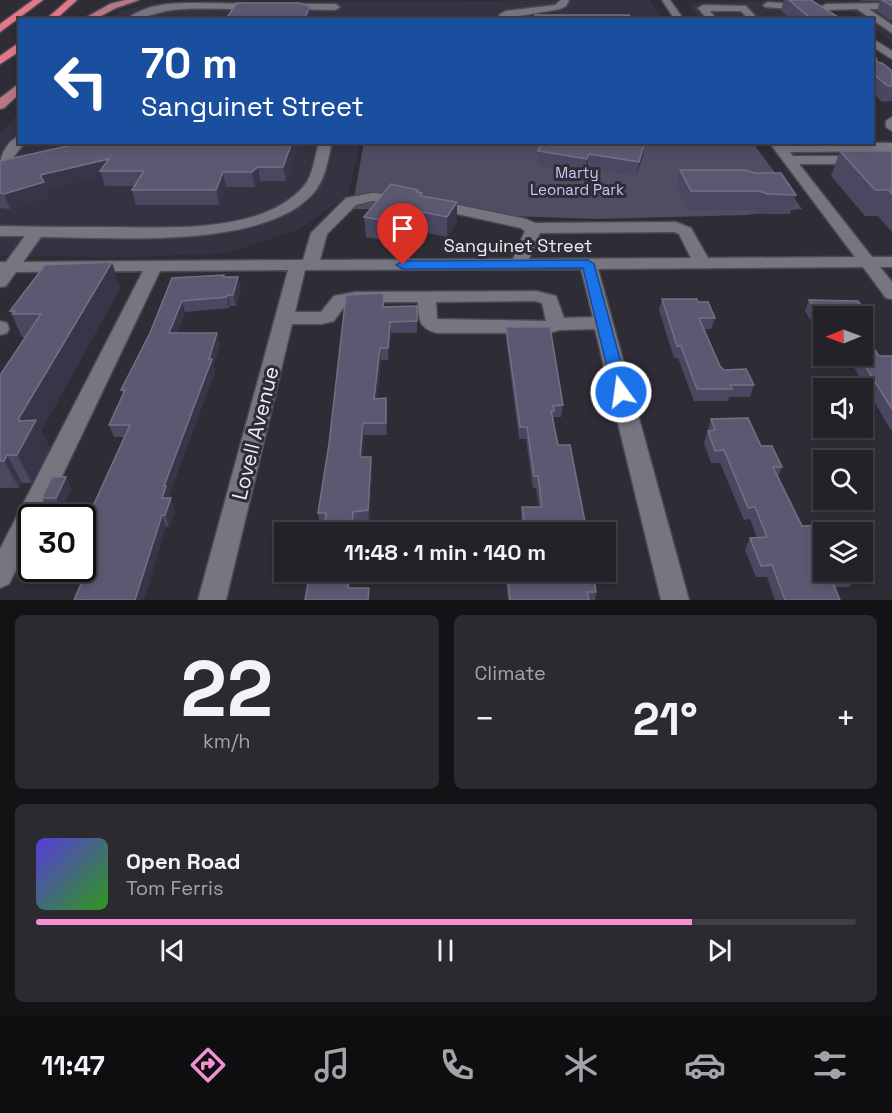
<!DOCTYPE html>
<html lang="en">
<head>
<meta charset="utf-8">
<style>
  body { margin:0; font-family:"Space Grotesk",sans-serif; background:#2a2a30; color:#f1f3f6; height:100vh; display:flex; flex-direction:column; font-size:22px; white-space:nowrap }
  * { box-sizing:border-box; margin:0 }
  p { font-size:20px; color:#a2a4a8 }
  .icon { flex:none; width:33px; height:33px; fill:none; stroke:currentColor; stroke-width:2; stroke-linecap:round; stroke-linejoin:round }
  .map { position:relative; height:600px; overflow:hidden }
  .side { display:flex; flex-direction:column; gap:15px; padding:15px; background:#131316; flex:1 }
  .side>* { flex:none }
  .banner { position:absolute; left:18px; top:18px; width:856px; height:126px; border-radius:0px; box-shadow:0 3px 9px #0003,0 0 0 2px #3f3f45; background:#1a4fa0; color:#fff; overflow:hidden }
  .needle { width:39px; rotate:269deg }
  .fabs { position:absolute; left:813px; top:306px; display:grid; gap:12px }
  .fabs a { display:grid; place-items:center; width:60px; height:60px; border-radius:0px; background:#222228; box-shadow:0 3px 9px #0003,0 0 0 2px #3f3f45; font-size:30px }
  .speed { position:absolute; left:18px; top:504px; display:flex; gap:12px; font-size:30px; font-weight:700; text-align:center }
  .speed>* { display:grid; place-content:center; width:78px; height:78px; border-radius:50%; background:#222228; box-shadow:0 3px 9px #0003,0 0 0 2px #3f3f45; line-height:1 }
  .speed .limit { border:3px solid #111; border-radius:9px; background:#fff; color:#111 }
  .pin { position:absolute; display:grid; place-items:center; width:51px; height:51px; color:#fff; margin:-62px -26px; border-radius:50% 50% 50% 0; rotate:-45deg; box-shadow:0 0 6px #0007 }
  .pin .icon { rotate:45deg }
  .me { position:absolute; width:66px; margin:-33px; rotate:346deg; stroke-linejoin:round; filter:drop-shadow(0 0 4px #0008) }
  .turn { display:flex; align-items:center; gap:21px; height:126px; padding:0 24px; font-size:27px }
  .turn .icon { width:78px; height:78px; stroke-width:2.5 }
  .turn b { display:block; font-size:42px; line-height:51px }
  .big { font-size:45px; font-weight:700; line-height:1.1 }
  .side .card { flex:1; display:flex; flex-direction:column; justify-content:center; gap:9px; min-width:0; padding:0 21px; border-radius:9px; background:#2a2a30 }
  .side .dial { align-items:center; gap:0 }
  .dial b { font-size:78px; line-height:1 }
  .song { display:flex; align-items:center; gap:18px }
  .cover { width:72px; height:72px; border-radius:9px; background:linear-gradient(135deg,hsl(250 70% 55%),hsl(110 70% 35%)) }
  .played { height:6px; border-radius:3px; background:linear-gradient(90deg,#f491d4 80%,#3f3f45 80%) }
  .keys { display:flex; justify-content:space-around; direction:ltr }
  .heat { display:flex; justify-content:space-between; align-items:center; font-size:33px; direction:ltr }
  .side .tiles { flex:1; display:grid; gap:15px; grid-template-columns:1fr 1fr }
  .card:last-child { grid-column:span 2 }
  .trip { position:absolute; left:274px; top:522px; width:342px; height:60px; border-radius:0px; background:#222228; box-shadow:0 3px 9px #0003,0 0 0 2px #3f3f45; font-weight:700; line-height:60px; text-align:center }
  .tab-bar { display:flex; height:96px; justify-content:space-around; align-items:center; background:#0e0e10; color:#a2a4a8 }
  .tab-bar .icon { width:42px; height:42px }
  .tab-bar .selected { color:#f491d4 }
  .tab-bar b { font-size:27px; color:#f1f3f6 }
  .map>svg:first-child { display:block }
</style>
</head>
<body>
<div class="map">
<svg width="892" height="600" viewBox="0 0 892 600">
  <rect width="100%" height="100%" fill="#2e2d36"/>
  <!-- built -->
  <g fill="#353342">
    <polygon points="649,0 663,19 112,20 121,11 155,3"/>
    <polygon points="804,0 827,19 700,19 689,6 693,3"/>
    <polygon points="892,0 892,41 873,28 873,20 862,19 838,2"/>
    <polygon points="19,113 20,142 360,143 348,195 300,229 227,253 131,257 0,256 0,133"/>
  </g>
  <!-- green -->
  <polygon fill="#4f4d62" points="364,142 753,143 802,209 746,215 597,219 513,216 433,209 352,209"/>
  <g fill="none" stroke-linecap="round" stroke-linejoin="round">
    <!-- minor casing -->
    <g stroke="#4b4a51" stroke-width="3">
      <g id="minor">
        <polygon points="561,0 569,0 566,6 560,9 497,20 500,14 506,11 555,5"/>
        <polygon points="662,0 670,0 684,20 675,20"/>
        <polygon points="768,2 810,5 829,20 818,20 805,10 765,7 763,5"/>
        <path d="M210 3 258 4 263 7 258 10C229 9 200 7 172 10 156 12 141 20 126 20 147 1 183 3 210 3Z"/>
        <polygon points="892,3 892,9 869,9 892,25 892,33 857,9 826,10 821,7 826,4"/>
        <polygon points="286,4 335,4 340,7 335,10 283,9 281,7"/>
        <polygon points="703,5 746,6 759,20 749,20 741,11 710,11 717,20 708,20 698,8"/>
        <polygon points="873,39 892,51 892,59 873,47"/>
        <polygon points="892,117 892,131 886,127 886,121"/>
        <path d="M20 136V142H25L5 168 0 169C0 156 6 141 20 136Z"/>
        <path d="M319 142H332C328 159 326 176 316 190 269 251 111 237 41 237L23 262 303 260 311 233 346 198 372 193 405 195 412 199 405 203 372 201 356 205 327 234 320 260 513 259 525 231 521 228 430 208 427 205 435 200 526 219 535 223 676 222 691 228 708 258 855 257 769 142 892 143V151L790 152 793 156H892V164H799L872 257H892V267H880L892 282V299L886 298 863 267 598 269 689 600H661L595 329 559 330 550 333H437C418 328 419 319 418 302H355L346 304 334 321 322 324H292L226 600H198L288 270 160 271 42 518H32V538L9 584 0 588V549L143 271 16 272 6 286 0 287V262H6L25 236H0V226C35 227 71 227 106 227 165 227 262 235 304 186 313 175 315 156 319 142ZM674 232 679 234 691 258 529 259 540 233ZM581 269 593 317 564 318 556 296 536 291 355 292 334 296 321 312H295L305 270ZM535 301 542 303 546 321 437 319 436 302Z"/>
        <polygon points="0,321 7,323 9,329 7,333 0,335"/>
      </g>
    </g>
    <!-- major casing -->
    <g stroke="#4b4a51" stroke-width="3">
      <g id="major">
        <polygon points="125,0 139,0 116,8 95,19 87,17 110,4"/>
        <polygon points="20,83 20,93 4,108 0,109 0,98"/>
      </g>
    </g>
    <!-- highway casing -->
    <g stroke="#4b4a51" stroke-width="3">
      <g id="highway">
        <polygon points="33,0 43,0 0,32 0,24"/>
        <polygon points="68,0 77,0 55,20 45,20"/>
        <polygon points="20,42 20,51 0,64 0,56"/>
      </g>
    </g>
    <!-- minor -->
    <use href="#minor" fill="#767580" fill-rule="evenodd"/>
    <!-- major -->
    <use href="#major" fill="#b77784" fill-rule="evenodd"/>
    <!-- highway -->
    <use href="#highway" fill="#e37887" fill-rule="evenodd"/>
  </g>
  <!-- wall -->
  <g fill="#4a4761">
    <polygon points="784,0 811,0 838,17 838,20 791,20 781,10"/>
    <polygon points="860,0 892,0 892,20 889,20 877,11 880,1 862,1"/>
    <polygon points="873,55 877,62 892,71 892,101 882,102 873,93"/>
    <polygon points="85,142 296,142 297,149 286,181 260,181 255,187 226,187 219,205 136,205 132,190 134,186 105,186 102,176 47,189 49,197 10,209 0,208 0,161"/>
    <polygon points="645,142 643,156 636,176 587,168 585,173 537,165 538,151"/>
    <polygon points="696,142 743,142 696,143"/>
    <polygon points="840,151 892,151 892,232 878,216 865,216 831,176"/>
    <polygon points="680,170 796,195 790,214 762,214 754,210 687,210 676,189"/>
    <polygon points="418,192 422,196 457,202 457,222 447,237 403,228 393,242 366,237 364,217"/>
    <polygon points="224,277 241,288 236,306 230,306 229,308 185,312 177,333 220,344 213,366 215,371 169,495 175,511 169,527 166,527 88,567 83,556 94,526 89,515 124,437 114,437 109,425 123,394 121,390 150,333 172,278"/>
    <polygon points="120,288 41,431 50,448 32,483 22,483 19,488 0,488 0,375 24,339 23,337 22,337 10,311"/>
    <polygon points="662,299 698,302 715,318 711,329 704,329 720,366 724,370 754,385 750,397 729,397 728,401 694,401 678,358 674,358 659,310"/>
    <polygon points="809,300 868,315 862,327 862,316 824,316 824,343 805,311"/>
    <polygon points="417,306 417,333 391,333 388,360 381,360 377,399 386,398 387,435 364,435 362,457 371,457 372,469 369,522 354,524 320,525 318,513 385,307"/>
    <polygon points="506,327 563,405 561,417 554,417 553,422 558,445 587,532 522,529 521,519 522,507 539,507 536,488 533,488 526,439 519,439 506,339"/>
    <polygon points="831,356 892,356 892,432 848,357 832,357"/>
    <polygon points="711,419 761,446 782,467 778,477 802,526 856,575 849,587 835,587 840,600 775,600 767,577 756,577 745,550 750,538 757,538 750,519 744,520 720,463 711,463 704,443"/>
    <polygon points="66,477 71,489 62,510 48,510 42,498"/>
    <polygon points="306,572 351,572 350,588 370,600 307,580"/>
    <polygon points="505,572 593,572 596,592 595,600 508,600"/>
  </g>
  <!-- shaded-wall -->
  <g fill="#383549">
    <polygon points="310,6 311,17 310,20 304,20"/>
    <polygon points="292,142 296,142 297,149 286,181 283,167"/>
    <polygon points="645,142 643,156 636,176 639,162"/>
    <polygon points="589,154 587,168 585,173 587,159"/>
    <polygon points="109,159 100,171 102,176 47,189 49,197 10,209 4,194 40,175"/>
    <polygon points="258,167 260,181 255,187 252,172"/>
    <polygon points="223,172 226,187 219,205 216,190"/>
    <polygon points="457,202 457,222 447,237 447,217"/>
    <polygon points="402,208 403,228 393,242 392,222"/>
    <polygon points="112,262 120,288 41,431 50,448 32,483 17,455 19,418"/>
    <polygon points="238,277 241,288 236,306 233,295"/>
    <polygon points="228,295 230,306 229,308 227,297"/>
    <polygon points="182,301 185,312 172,344 169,333"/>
    <polygon points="390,322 391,333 388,360 388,348"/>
    <polygon points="217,333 220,344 213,366 215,371 169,495 171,498 162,498 164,486"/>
    <polygon points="380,348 381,360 375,411 374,399"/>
    <polygon points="386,398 387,410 387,435 386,423"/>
    <polygon points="363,423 364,435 362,469 360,457"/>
    <polygon points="7,455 22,483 19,488 4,461"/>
    <polygon points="371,457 372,469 369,522 368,510"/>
    <polygon points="66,477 71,489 62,510 56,498"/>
    <polygon points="171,498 175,511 169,527 165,515"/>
    <polygon points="353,512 354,524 354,532 352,532"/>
    <polygon points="162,515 166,527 144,600 135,600"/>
    <polygon points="349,572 351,572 350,600 348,588"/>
  </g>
  <!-- building -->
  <g fill="#5c5871" stroke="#737085" stroke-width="1.5">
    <polygon points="789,0 811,0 838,17 809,17"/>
    <polygon points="882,0 892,0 892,6"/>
    <polygon points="237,3 299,3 310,6 304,20 225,20"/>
    <polygon points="535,15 629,15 632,20 523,20 523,18 536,18"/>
    <polygon points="873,55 876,58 877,62 882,63 892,71 892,86 888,86 873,74"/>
    <polygon points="85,142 292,142 283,167 258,167 252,172 223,172 216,190 132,190 144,171 100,171 109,159 40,175 44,182 4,194 0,193 0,161"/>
    <polygon points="542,142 645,142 639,162 589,154 587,159 538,151"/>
    <polygon points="840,151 892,151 892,194 889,190 875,190"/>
    <polygon points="680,170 746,170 755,173 781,173 796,195 768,194 759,191 691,191"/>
    <polygon points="391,184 418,190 417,192 422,193 420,196 457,202 447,217 402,208 392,222 364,217"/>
    <polygon points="112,262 19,418 19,421 36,420 17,455 7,455 4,461 0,461 0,375 41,314 13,314 15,311 10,311 45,265"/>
    <polygon points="224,275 223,277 238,277 233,295 228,295 227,297 182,301 169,333 217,333 209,359 212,359 164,486 166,486 162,498 171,498 165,515 162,515 135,600 74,600 93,556 83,556 98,515 89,515 130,425 109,425 125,390 121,390 150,333 172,278"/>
    <polygon points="384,293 383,307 417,306 417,321 390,322 388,348 380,348 374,399 386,398 386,423 363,423 360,457 371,457 368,510 353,512 352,532 324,532 326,513 318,513 329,444 346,295"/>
    <polygon points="662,299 697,299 698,302 708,302 715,318 699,318 720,366 724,370 746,369 754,385 730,385 732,389 697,389 681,346 677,346"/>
    <polygon points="809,300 858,301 868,315 860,315 860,316 824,316 824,323"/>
    <polygon points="506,327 550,327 563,405 553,406 554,411 551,411 558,445 570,445 587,532 457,532 457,530 525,529 522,507 542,507 538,476 534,476 527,427 520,427"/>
    <polygon points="862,331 879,356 892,356 892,409 859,356 862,356"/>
    <polygon points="748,418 761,446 772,446 782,467 773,467 802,526 830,525 834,532 824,532 824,572 854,572 856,575 830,576 840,600 785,600 772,565 761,566 750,538 767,537 755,507 748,508 724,450 715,451 708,431 715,430 711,419"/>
    <polygon points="52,477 66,477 56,498 42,498"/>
    <polygon points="310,572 349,572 348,588 369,588 368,600 305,600"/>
    <polygon points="507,572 593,572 596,592 587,592 589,600 510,600"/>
  </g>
  <!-- route -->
  <polygon fill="#1a73e8" stroke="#114b97" stroke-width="1.5" points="588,260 594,264 629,392 627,396 616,396 613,392 583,268 403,269 396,265 403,261"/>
  <g text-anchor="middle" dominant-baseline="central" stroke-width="6" stroke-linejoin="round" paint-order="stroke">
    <!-- far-park labels -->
    <g font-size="15" fill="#cbc4fb" stroke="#2e2d36">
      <text x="577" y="172">Marty<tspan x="577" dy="17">Leonard Park</tspan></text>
    </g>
    <!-- street labels -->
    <g font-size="18" fill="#eeedf3" stroke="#2e2d36">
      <text x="518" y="245">Sanguinet Street</text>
    </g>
    <!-- near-street labels -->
    <g font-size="21" fill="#eeedf3" stroke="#2e2d36">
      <text transform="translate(255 433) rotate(-76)">Lovell Avenue</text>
    </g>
  </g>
</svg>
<div class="fabs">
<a><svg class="needle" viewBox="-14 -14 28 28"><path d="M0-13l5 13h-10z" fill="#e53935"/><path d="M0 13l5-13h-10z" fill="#a2a4a8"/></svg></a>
<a><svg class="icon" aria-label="sound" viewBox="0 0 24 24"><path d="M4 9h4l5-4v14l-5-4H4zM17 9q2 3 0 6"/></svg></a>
<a><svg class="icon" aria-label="search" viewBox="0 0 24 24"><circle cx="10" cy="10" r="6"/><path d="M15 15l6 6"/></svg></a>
<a><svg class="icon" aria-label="layers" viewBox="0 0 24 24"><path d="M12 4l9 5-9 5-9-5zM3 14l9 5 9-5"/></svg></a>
</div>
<div class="speed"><div class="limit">30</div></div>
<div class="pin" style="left:403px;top:265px;background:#d93025"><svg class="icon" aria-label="arrive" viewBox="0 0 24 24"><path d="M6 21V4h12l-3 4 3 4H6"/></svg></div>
<svg class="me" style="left:621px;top:392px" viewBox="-20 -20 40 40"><circle r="17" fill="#1a73e8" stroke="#fff" stroke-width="3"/><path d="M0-11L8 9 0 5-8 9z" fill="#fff"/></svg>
<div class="trip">11:48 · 1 min · 140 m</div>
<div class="banner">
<div class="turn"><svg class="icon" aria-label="left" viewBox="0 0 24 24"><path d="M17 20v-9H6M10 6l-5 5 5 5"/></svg><div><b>70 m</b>Sanguinet Street</div></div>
</div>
</div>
<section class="side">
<div class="tiles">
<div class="card dial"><b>22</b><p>km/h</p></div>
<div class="card"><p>Climate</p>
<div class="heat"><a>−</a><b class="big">21°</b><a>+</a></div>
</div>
<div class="card">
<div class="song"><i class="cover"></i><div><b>Open Road</b><p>Tom Ferris</p></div></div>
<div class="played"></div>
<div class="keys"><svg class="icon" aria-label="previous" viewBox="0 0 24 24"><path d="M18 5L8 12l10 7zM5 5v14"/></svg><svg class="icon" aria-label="pause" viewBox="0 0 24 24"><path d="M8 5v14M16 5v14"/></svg><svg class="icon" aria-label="next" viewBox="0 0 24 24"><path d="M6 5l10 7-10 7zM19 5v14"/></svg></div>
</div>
</div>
</section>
<nav class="tab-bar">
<b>11:47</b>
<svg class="icon selected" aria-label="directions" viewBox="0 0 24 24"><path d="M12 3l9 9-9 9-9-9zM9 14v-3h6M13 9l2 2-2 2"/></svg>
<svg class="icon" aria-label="music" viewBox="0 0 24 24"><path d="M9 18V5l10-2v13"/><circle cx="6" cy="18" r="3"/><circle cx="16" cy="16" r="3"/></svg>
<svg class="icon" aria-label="phone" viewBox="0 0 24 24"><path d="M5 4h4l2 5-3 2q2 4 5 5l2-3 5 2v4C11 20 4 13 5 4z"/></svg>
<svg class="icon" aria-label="climate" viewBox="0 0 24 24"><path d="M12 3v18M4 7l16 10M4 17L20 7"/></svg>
<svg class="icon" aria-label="car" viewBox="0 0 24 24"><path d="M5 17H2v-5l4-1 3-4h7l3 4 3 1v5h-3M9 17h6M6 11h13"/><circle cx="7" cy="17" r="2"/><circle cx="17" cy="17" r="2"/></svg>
<svg class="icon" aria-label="filters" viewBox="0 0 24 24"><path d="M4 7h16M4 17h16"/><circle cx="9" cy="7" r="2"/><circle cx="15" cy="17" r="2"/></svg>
</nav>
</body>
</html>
